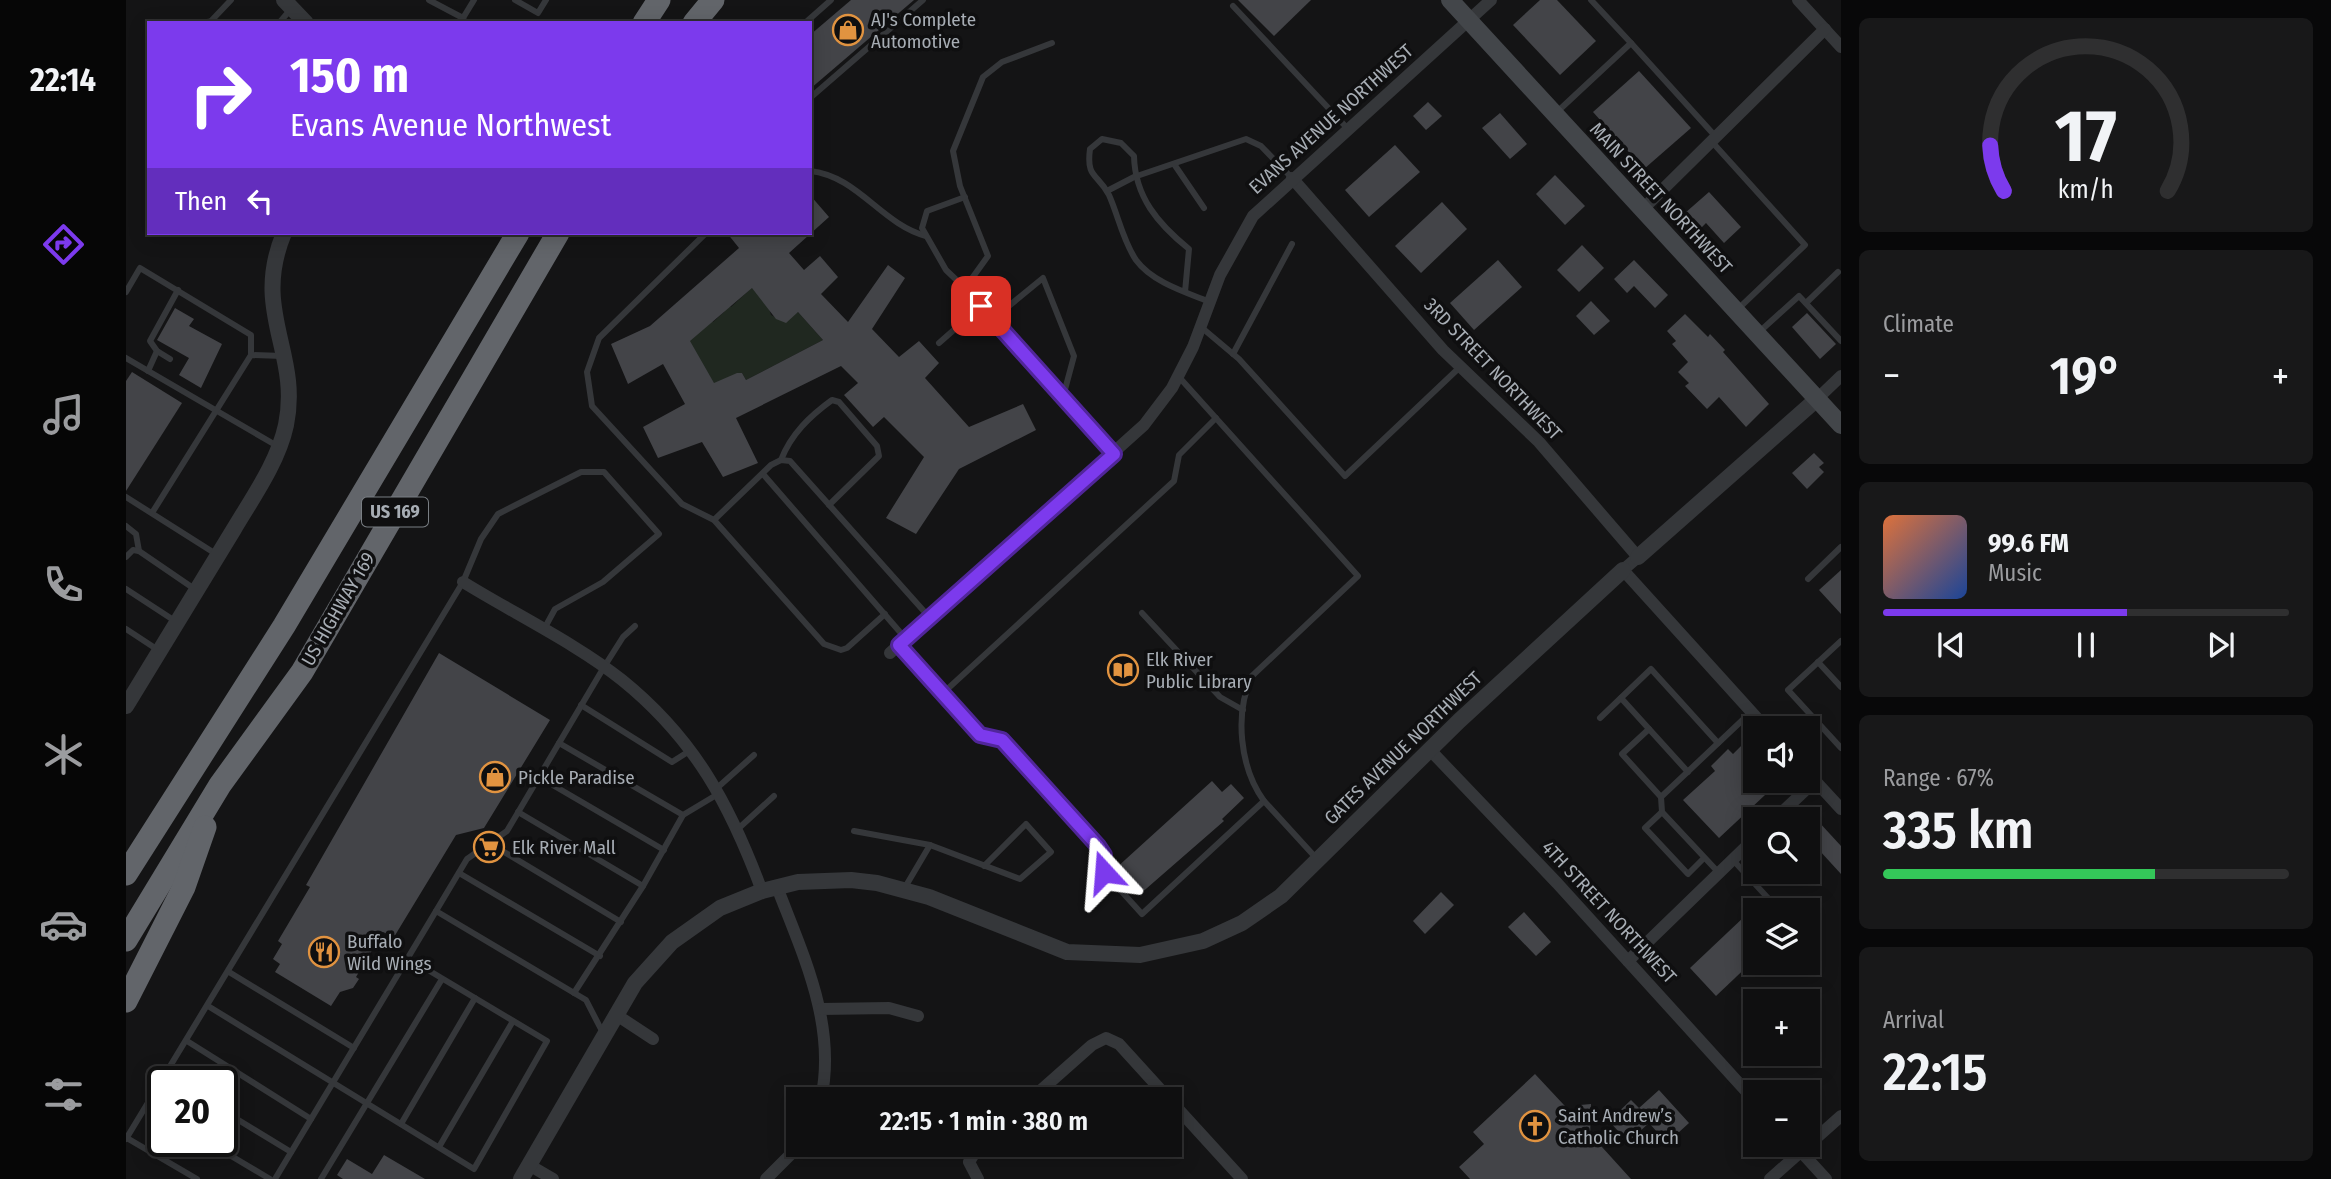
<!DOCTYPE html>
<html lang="en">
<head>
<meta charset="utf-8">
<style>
  body { margin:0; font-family:"Fira Sans Condensed",sans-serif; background:#181819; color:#f1f3f6; height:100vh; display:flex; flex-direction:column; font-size:26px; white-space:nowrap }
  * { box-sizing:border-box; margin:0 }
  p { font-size:23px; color:#9b9c9f }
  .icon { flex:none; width:38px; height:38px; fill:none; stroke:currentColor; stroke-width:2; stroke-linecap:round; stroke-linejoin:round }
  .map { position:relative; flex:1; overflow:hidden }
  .details { display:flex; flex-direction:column; gap:18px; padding:18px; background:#080809; width:490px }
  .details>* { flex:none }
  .top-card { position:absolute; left:21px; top:21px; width:665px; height:214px; border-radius:0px; box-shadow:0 4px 18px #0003,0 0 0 2px #2f2f30; background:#7c3aed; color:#fff; overflow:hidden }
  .buttons { position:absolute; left:1617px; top:716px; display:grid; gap:14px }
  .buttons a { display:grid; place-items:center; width:77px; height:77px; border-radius:0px; background:#0f0f10; box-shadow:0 4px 18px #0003,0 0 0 2px #2f2f30; font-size:35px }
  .speed { position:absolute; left:21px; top:1066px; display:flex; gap:14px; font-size:35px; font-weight:700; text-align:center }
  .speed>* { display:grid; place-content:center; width:91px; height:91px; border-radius:50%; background:#0f0f10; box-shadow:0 4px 18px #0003,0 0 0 2px #2f2f30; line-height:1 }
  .speed .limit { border:4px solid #111; border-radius:10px; background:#fff; color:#111 }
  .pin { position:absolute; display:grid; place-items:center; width:60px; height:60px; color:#fff; margin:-30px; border-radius:14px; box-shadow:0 4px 10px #0006 }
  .me { position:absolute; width:77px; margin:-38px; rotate:341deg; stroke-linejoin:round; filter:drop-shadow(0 0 5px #0008) }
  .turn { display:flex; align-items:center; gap:24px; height:147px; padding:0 28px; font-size:32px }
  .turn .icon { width:91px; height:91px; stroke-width:2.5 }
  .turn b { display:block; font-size:49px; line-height:60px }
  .then { display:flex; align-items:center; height:66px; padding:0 28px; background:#0003; gap:14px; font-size:26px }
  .big { font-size:52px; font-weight:600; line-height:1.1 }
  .details .tile { flex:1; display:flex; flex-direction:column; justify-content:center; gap:10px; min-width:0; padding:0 24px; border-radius:10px; background:#181819 }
  .details .dial { align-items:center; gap:0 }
  .dial svg { height:182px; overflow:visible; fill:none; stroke:#2f2f30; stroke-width:7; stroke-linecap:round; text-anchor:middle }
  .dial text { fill:#f1f3f6; stroke:none }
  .song { display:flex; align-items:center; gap:21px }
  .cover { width:84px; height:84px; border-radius:10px; background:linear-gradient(135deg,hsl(20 70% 55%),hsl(220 70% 35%)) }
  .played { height:7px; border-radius:4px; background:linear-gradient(90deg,#7c3aed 60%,#2f2f30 60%) }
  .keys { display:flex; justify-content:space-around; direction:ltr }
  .heat { display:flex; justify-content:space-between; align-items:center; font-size:38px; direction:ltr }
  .charge { height:10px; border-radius:5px; background:linear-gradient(90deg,#34c759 67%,#2f2f30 0) }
  .trip { position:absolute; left:660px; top:1087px; width:396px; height:70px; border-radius:0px; background:#0f0f10; box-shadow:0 4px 18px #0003,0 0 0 2px #2f2f30; font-weight:600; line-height:70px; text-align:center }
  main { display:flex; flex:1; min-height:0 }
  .tab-bar { display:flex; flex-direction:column; width:126px; justify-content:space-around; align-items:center; background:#060606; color:#9b9c9f }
  .tab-bar .icon { width:49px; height:49px }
  .tab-bar .active { color:#7c3aed }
  .tab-bar b { font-size:32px; color:#f1f3f6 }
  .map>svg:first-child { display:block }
</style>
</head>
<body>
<main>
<nav class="tab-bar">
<b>22:14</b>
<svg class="icon active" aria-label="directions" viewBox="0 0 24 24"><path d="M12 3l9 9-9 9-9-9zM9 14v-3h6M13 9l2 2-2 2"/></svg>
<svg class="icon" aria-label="music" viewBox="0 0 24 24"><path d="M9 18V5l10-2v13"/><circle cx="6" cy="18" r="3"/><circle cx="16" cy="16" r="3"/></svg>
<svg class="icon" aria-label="phone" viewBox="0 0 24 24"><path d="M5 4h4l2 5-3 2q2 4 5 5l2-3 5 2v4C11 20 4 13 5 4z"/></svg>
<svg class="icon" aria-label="climate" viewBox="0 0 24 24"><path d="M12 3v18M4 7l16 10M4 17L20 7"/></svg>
<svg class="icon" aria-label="car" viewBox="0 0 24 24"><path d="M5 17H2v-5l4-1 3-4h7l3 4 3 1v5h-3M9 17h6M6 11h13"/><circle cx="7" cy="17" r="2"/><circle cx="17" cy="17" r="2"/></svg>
<svg class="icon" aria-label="filters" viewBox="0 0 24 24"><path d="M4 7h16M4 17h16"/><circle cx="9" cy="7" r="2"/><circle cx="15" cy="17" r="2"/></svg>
</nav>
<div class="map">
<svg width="1715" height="1179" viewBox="0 0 1715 1179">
  <rect width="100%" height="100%" fill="#141415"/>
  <!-- green -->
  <polygon fill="#202820" points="634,280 645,315 653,319 672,312 697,340 620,380 616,373 588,384 561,339 583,319 587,322 598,312 601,303 605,307"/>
  <!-- building -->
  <g fill="#434448" fill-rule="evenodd">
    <polygon points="725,0 788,0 684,89 684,35"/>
    <polygon points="1112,0 1185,0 1148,36"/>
    <polygon points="1414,0 1431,0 1470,41 1434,75 1387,25"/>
    <polygon points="1513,71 1565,128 1518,169 1467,112"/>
    <polygon points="1302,102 1316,116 1300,130 1287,116"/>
    <polygon points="1374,113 1401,144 1384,159 1356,128"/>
    <polygon points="1269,145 1294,172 1243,217 1219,190"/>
    <polygon points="1429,175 1459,206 1439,225 1410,194"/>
    <polygon points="1583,192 1615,227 1598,243 1580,223 1574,229 1559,213"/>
    <path d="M684 195 703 217 663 253 678 270 694 256 712 277 695 294 722 322 762 265 779 278 746 329 773 357 793 341 813 363 799 378 843 427 897 404 910 430 833 469 790 534 760 518 798 457 758 417 747 427 718 395 732 383 715 366 610 418 632 463 597 477 576 442 532 458 517 427 559 404 537 364 502 384 485 344 524 326 613 248 601 233H684ZM626 288 650 319 660 323 672 312 697 340 620 380 616 373H611L588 383 564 341Z"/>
    <polygon points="1316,202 1341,229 1295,273 1269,246"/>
    <polygon points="1456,245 1478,268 1453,292 1431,270"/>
    <polygon points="1372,260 1396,287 1348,330 1324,303"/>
    <polygon points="1508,260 1542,295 1529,308 1508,286 1501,293 1488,279"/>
    <polygon points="1465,301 1484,321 1468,335 1450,316"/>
    <polygon points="49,308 68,319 63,326 96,344 75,388 53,375 63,358 31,340"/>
    <polygon points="1681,313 1710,344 1694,359 1666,327"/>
    <polygon points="1559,314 1582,337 1584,334 1599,350 1597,352 1643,404 1620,427 1593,397 1581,409 1559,386 1563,383 1552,372 1562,362 1546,344 1550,341 1541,331"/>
    <polygon points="6,372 56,403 0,491 0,381"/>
    <polygon points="1688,453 1698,463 1693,467 1698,472 1681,489 1666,473"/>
    <polygon points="1715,570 1715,614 1693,590"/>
    <polygon points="313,653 424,720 358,828 330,835 268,937 257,932 230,977 233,979 227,988 214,992 205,1006 149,972 154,964 147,959 156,944 152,941 184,887 180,885"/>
    <polygon points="1616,745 1629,759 1629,780 1655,780 1593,838 1557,800 1589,771 1585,766 1602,749 1607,754"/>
    <polygon points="1086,781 1096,792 1105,784 1118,798 1096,819 1098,821 1013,895 989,869"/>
    <polygon points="1692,821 1715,846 1715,874 1682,838 1682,831"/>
    <polygon points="1315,892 1328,905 1299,934 1287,921"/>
    <polygon points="1398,912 1425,942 1410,956 1382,927"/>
    <polygon points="1619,916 1629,927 1629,959 1590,996 1564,968"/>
    <polygon points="1409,1074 1452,1120 1454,1105 1465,1104 1464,1138 1466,1136 1505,1179 1344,1179 1333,1167 1358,1144 1347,1132"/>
    <polygon points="1533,1090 1563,1123 1541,1143 1523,1123 1502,1142 1483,1121 1505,1100 1513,1108"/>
    <polygon points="258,1155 299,1179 217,1179 211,1175 221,1159 246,1174"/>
  </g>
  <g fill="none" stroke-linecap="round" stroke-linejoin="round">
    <!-- service -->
    <g stroke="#35373a" stroke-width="6">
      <polyline points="303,0 337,18 339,23"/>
      <polyline points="389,0 412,13 420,0"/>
      <polyline points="1465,0 1505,43"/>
      <polyline points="1107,6 1222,129"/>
      <polyline points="337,18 348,0"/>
      <polyline points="86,20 105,0"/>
      <polyline points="75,23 87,21"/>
      <polyline points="153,23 165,9"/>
      <polyline points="679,23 705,0"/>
      <polyline points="926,43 876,62 857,77 827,151 834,186 862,256 839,288 986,453"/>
      <polyline points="684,98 797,0"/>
      <polyline points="1431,112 1505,43 1590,137"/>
      <polyline points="1587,143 1679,245 1612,309"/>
      <polyline points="1048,164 1078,208"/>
      <path d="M684 171C732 176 755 224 800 236"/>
      <polyline points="981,191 1008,177 1120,139 1135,146 1166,178"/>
      <polyline points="839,197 801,211 796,228 820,270 840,289"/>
      <polyline points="580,233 473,338 461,372 466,406 556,504 588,520 698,644 715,650 721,648 759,614"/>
      <polyline points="0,292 14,268 125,335 125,355"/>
      <path d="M1059 292 1063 249C1032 224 1009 197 1008 156L995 143 976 139 964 149C960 179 972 173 983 195 992 215 997 241 1010 260 1026 282 1059 292 1084 302"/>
      <polyline points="1680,303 1712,272"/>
      <polyline points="867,319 917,278 948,356 937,397"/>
      <polyline points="1075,327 1113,359 1219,476 1334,367"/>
      <polyline points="1632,333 1673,296 1715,341"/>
      <polyline points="813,343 855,306"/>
      <polyline points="1107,354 1166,244"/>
      <polyline points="0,358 153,447"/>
      <polyline points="44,359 31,351 24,341 52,290"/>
      <polyline points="22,371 31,351"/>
      <path d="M655 460C665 434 684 416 706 400L713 402 751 446 753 456 703 505"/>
      <polyline points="637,474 780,639"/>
      <polyline points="0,497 90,554"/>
      <polyline points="26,513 125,355 157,356"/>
      <polyline points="588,520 645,465 655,460 664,461 804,618"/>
      <polyline points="0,526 10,534 13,551"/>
      <polyline points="0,557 7,550 13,551 70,590"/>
      <polyline points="1682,579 1715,547"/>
      <polyline points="0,589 49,621"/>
      <polyline points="1016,613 1094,697 1117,710"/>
      <polyline points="0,629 32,650"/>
      <polyline points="1715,641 1662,690 1715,748"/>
      <path d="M773 645 854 735 876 740 972 846 978 855V872L1016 914 1138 801C1114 768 1108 714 1126 676L1232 576 1053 377"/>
      <polyline points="1692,662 1715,687"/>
      <polyline points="816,694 1048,481 1053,455 1090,418"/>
      <polyline points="1495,698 1562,772"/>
      <polyline points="455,705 546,762 565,750"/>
      <polyline points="1474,718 1525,669 1592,743"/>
      <polyline points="1523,729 1496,754 1535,797"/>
      <polyline points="433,743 557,815 592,794"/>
      <polyline points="413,777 538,850"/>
      <polyline points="591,788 628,755"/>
      <polyline points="1138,801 1191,859"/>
      <polyline points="392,812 517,886"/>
      <polyline points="1536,812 1519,828 1562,874 1578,858"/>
      <polyline points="613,828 648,796"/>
      <polyline points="728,831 804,845"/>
      <polyline points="363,843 495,922"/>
      <polyline points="1607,860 1653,910"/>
      <polyline points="333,873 474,956"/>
      <polyline points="1593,873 1536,812 1535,797 1625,712"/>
      <polyline points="778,889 804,845 894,879 925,852 900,824 858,866"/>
      <polyline points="103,972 228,1048"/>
      <polyline points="448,993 517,886 557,815"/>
      <polyline points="82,1006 348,1169 421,1041 282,958"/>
      <polyline points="477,1033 460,1000 310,911 341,859 381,831 478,667 497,637 509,626"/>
      <polyline points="61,1041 185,1119"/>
      <polyline points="21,1105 37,1115"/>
      <polyline points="96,1110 165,1152"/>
      <polyline points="275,1124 349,998"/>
      <polyline points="1,1138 71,1179"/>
      <polyline points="0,1139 337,582 355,539 372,514 455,472 478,472 533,534 477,582 429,609 417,631"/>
      <polyline points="80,1141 144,1179"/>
      <polyline points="313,1147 387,1021"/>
      <polyline points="149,1179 310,911"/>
      <polyline points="195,1179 316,979"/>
    </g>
    <!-- minor -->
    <g stroke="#35373a" stroke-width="12">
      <polyline points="1672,0 1715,47"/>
      <polyline points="1166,178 1317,350 1413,442 1512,557 1497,570 1640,728"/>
      <polyline points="1517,209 1699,29"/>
      <polyline points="1691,399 1715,376"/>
      <path d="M337 582C387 613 451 644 496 680 569 739 604 805 636 891"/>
      <polyline points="764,653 1018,425 1046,388 1067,347 1094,275 1127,216 1365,0"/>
      <polyline points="1305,751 1431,883 1629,1101"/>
      <polyline points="1682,773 1715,809"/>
      <polyline points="1649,819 1689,781"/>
      <path d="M651 887C677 955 711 1025 695 1099"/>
      <polyline points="1502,961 1629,838"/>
      <polyline points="695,1009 763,1008 792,1016"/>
      <polyline points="489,1014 527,1039"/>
      <polyline points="905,1099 966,1045 980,1038 993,1044 1043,1099"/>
      <polyline points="1043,1099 1116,1179"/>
      <polyline points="1668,1144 1700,1179"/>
      <polyline points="403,1165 427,1179"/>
      <polyline points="640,1179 675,1144"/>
      <polyline points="852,1179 843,1162 854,1144"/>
      <polyline points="1644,1179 1715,1116"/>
    </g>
    <!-- tertiary -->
    <g stroke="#35373a" stroke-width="16">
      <polyline points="158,0 180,23"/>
      <polyline points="1512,557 1691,399"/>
      <path d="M0 706C36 647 72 588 108 529 127 497 152 462 160 425 175 352 125 312 158 233"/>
      <polyline points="395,1179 509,983 546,942 594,908 636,891 672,882 725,880 751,883 803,897 941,952 1014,955 1077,941 1116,923 1155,896 1333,721 1497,570"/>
    </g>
    <!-- secondary -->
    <polyline stroke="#43464a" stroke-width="18" points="1324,0 1715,425"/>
    <!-- motorway -->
    <g stroke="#62656a" stroke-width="23">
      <polyline points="518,23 533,0"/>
      <polyline points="568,23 587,0"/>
      <polyline points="0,874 158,626 392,233"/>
      <polyline points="0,940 94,785 176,672 432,233"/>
      <polyline points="0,1001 58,887 79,827"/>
    </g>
  </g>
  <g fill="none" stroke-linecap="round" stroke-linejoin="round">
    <!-- route casing -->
    <g stroke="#51269a" stroke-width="18">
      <polyline id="route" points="855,306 988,454 773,645 854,735 876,740 972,846 978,855 978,872"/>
    </g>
    <!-- route -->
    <use href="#route" stroke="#7c3aed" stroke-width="12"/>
  </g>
  <!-- icons -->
  <defs>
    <g id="shop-ring" transform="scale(1.575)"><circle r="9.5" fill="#0f0f10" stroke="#e19340" stroke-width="1.5"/><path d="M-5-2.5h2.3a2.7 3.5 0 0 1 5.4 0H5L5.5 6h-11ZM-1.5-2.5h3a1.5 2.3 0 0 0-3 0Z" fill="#e19340"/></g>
    <g id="library-ring" transform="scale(1.575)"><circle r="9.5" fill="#0f0f10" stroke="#e19340" stroke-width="1.5"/><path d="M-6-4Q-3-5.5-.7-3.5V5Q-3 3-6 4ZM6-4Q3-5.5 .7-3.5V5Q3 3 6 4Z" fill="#e19340"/></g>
    <g id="supermarket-ring" transform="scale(1.575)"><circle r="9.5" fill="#0f0f10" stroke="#e19340" stroke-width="1.5"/><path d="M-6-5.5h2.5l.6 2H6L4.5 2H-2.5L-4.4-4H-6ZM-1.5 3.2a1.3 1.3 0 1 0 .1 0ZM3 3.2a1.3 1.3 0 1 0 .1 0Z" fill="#e19340"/></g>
    <g id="restaurant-ring" transform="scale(1.575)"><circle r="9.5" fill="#0f0f10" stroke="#e19340" stroke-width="1.5"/><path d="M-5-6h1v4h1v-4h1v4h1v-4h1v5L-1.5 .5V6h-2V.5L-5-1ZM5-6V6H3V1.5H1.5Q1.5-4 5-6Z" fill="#e19340"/></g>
    <g id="church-ring" transform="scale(1.575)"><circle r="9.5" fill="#0f0f10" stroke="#e19340" stroke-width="1.5"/><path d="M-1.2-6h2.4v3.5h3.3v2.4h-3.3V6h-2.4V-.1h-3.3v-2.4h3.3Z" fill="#e19340"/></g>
  </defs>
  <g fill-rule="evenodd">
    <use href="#shop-ring" x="722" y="30"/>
    <use href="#library-ring" x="997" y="670"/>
    <use href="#shop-ring" x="369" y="777"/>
    <use href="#supermarket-ring" x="363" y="847"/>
    <use href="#restaurant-ring" x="198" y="952"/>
    <use href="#church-ring" x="1409" y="1126"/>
  </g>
  <g text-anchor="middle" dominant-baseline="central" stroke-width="7" stroke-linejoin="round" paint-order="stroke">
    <!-- shield labels -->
    <rect fill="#0f0f10" stroke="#797e83" stroke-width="2" x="236" y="497.5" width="66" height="29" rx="5"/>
    <g font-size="18" font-weight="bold" fill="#a7adb4">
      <text x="269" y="512">US 169</text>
    </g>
    <!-- poi labels -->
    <g font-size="19" fill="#a7adb4" stroke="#0f0f10" text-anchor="start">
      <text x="745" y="19">AJ's Complete<tspan x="745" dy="22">Automotive</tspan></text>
      <text x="1020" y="659">Elk River<tspan x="1020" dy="22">Public Library</tspan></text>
      <text x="392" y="777">Pickle Paradise</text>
      <text x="386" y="847">Elk River Mall</text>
      <text x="221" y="941">Buffalo<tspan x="221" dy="22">Wild Wings</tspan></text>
      <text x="1432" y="1115">Saint Andrew’s<tspan x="1432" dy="22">Catholic Church</tspan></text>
    </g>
    <!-- street labels -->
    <g font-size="19" fill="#a7adb4" stroke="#0f0f10">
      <text transform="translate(1205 119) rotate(-42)">EVANS AVENUE NORTHWEST</text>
      <text transform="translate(1535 198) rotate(47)">MAIN STREET NORTHWEST</text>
      <text transform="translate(1367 369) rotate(46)">3RD STREET NORTHWEST</text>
      <text transform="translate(212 609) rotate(-60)">US HIGHWAY 169</text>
      <text transform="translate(1277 748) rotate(-44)">GATES AVENUE NORTHWEST</text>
      <text transform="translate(1483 912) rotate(47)">4TH STREET NORTHWEST</text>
    </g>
  </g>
</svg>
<div class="buttons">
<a><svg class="icon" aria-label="sound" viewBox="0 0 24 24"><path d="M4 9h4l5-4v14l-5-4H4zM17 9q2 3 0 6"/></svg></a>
<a><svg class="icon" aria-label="search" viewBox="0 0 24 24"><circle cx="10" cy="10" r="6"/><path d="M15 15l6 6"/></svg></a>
<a><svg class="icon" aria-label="layers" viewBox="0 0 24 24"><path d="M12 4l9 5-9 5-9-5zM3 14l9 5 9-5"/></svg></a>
<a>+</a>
<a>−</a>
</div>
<div class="speed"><div class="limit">20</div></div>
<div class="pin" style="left:855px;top:306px;background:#d93025"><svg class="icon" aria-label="arrive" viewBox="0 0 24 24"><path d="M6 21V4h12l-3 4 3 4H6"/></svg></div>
<svg class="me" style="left:978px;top:872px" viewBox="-20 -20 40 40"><path d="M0-17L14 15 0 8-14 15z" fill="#7c3aed" stroke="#fff" stroke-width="4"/></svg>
<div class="trip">22:15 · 1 min · 380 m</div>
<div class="top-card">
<div class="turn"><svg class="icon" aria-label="right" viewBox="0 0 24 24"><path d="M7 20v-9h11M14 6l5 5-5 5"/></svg><div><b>150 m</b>Evans Avenue Northwest</div></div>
<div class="then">Then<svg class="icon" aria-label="left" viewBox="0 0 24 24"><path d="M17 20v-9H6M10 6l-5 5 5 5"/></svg></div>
</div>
</div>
<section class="details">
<div class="tile dial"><svg viewBox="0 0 100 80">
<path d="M14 69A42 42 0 1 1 86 69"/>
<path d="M14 69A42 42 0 0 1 8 49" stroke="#7c3aed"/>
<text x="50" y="56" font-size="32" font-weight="700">17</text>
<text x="50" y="72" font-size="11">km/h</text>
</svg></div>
<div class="tile"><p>Climate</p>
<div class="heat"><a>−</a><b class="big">19°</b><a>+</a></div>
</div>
<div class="tile">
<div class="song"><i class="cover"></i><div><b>99.6 FM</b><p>Music</p></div></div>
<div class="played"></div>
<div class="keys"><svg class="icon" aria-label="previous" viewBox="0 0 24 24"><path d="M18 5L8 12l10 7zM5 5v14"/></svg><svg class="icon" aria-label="pause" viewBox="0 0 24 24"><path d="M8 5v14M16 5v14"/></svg><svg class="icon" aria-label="next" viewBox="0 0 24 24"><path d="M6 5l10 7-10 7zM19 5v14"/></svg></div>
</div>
<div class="tile"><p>Range · 67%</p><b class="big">335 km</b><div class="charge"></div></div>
<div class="tile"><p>Arrival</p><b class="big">22:15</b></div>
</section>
</main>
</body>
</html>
